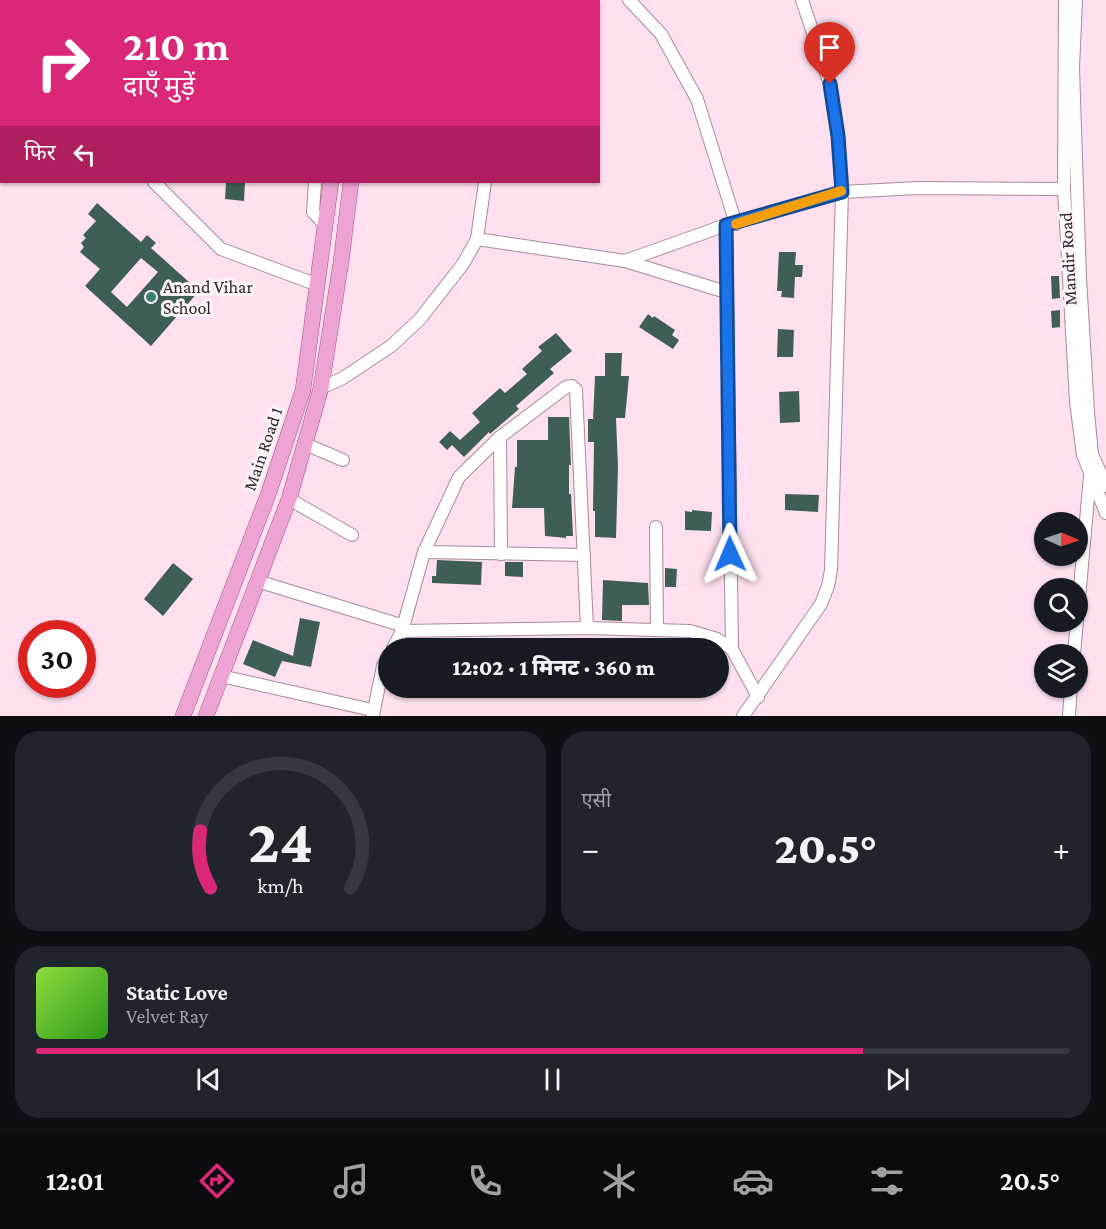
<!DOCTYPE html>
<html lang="hi">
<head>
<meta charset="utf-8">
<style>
  body { margin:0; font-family:"Crimson Pro","Noto Sans Devanagari",serif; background:#20242c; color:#f1f3f6; height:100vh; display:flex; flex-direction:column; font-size:22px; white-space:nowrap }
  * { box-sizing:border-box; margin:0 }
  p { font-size:20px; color:#9ea1a6 }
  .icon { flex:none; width:33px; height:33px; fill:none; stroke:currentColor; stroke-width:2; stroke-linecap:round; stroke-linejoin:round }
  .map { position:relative; height:716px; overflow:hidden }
  .panel { display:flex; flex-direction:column; gap:15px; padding:15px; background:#0d0f14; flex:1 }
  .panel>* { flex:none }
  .top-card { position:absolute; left:0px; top:0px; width:600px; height:183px; box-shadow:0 2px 4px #0004; background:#db2777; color:#fff; overflow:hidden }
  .needle { width:39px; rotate:92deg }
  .tools { position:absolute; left:1034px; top:512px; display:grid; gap:12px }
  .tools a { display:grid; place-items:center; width:54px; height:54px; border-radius:50%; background:#171b24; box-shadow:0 2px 4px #0004; font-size:30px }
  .speed { position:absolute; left:18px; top:620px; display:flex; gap:12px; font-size:30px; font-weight:700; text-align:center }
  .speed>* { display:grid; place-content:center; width:78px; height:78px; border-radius:50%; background:#171b24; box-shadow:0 2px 4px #0004; line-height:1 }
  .speed .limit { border:9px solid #d22; background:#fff; color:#111 }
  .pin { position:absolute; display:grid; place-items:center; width:51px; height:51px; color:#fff; margin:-62px -26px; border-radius:50% 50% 50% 0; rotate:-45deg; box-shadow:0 0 6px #0007 }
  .pin .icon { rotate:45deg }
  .me { position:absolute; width:66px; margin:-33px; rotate:359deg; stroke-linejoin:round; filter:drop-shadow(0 0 4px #0008) }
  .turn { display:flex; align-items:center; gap:21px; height:126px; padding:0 24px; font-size:27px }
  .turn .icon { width:78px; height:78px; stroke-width:2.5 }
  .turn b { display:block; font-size:42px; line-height:51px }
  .then { display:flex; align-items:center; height:57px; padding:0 24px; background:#0003; gap:12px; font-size:22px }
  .big { font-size:45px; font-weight:800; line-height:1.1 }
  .panel .widget { flex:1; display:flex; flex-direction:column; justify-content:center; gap:9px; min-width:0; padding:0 21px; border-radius:24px; background:#20242c }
  .panel .dial { align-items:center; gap:0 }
  .dial svg { height:156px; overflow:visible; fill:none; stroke:#363941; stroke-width:7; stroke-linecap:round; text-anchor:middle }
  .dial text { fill:#f1f3f6; stroke:none }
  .song { display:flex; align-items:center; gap:18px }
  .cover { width:72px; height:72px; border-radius:9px; background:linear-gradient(135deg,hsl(90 70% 55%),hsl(110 70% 35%)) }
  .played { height:6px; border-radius:3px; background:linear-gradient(90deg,#db2777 80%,#363941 80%) }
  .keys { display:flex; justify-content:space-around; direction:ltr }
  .heat { display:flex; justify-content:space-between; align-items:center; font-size:33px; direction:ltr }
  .panel .tiles { flex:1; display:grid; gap:15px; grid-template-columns:1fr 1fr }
  .widget:last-child { grid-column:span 2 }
  .trip { position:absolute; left:378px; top:638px; width:351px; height:60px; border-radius:30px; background:#171b24; box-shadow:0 2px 4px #0004; font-weight:800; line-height:60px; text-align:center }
  .tab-bar { display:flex; height:96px; justify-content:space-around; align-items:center; background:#090b0e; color:#9ea1a6 }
  .tab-bar .icon { width:42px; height:42px }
  .tab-bar .active { color:#db2777 }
  .tab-bar b { font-size:27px; color:#f1f3f6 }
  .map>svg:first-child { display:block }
</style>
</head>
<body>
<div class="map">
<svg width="1106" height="716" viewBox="0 0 1106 716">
  <rect width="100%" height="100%" fill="#fee0f0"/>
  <!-- building -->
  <g fill="#3f5e58" fill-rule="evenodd">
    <polygon points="226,182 245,182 244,201 225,199"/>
    <path d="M97 203 141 242 147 235 156 243 151 248 199 291 151 346 85 286 100 269 80 252 84 247 81 243 86 238 83 235 96 221 88 214ZM141 258 158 272 127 307 111 292Z"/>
    <polygon points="779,252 796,252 795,265 803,265 802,277 795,277 794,298 781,297 782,291 777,291"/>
    <polygon points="1051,276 1059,276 1060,298 1052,299"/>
    <polygon points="1060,310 1060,327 1052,328 1051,311"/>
    <polygon points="648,314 653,318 654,316 675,330 672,335 679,340 673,349 639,327"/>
    <polygon points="778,329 794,330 793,357 777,357"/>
    <polygon points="556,333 572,351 550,369 554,373 516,406 519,409 490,434 489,432 464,457 452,445 447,450 439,442 450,431 460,440 480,422 472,413 500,388 505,393 527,374 522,369 542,351 538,347"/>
    <polygon points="605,353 622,353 621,376 629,376 625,418 616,418 618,467 616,538 595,537 595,511 593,511 594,442 588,442 588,419 593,419 595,376 605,376"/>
    <polygon points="799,391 800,422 780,423 779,392"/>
    <polygon points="548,417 569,417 571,465 569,465 569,494 571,494 573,536 566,536 566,538 545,536 544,508 512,508 515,467 517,467 517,440 548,440"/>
    <polygon points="785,494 819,495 818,512 785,510"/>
    <polygon points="692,510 712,512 711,531 685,530 685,511 692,512"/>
    <polygon points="437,560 482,562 481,585 432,583 432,576 436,576"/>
    <polygon points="505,562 523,562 523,577 505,576"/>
    <polygon points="173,563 193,579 163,616 144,599"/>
    <polygon points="665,568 677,569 676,587 665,587"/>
    <polygon points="603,580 648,583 649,605 622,605 622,621 602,620"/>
    <polygon points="300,618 320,622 311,667 282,661 275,677 243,664 253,640 293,656"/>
  </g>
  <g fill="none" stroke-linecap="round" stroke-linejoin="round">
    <!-- minor casing -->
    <g stroke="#a68b9a" stroke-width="14">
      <g id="minor">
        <polyline points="103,0 105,2"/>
        <polyline points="331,0 331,2"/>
        <polyline points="629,0 661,34 697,99 736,224"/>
        <polyline points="1065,0 1064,189 1076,402 1083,455 1106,513"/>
        <polyline points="1076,0 1073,68 1080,278 1088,412 1092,454 1106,486"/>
        <polyline points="171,2 171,0"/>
        <polyline points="450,2 452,0"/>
        <polyline points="0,59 2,60"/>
        <polyline points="154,182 221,249 318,285"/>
        <polyline points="315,182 313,212 326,226"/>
        <polyline points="726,225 732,649"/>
        <polyline points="477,239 625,261 726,292"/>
        <polyline points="625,261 726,225 842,192 918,188 1064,189"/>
        <polyline points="321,388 343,378 391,346 420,319 463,264 477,239 485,182"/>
        <polyline points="500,437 501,554"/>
        <polyline points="305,444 343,460"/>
        <polyline points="289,499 352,535"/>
        <polyline points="656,527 657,630"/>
        <polyline points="424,552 584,555"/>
        <polyline points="257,581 404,626"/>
        <polyline points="402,631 587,628 690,631 717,639 732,649 758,697"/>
        <polyline points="393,648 402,631 424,552 459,477 500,437 566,387 572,386 576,390 587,628"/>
        <polyline points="1074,654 1090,476"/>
        <polyline points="221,676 372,710"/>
        <polyline points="373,715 383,666 388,656"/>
        <polyline points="743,716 821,604 828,586 831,570 842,192 838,136 830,84 802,0"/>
        <polyline points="1069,716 1071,687"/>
      </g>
    </g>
    <!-- major casing -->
    <g stroke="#a35084" stroke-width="16">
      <g id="major">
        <polyline points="348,0 348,2"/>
        <polyline points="366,0 366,2"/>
        <polyline points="183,716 268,495 303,390 331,182"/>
        <polyline points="206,716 289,499 321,388 341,262 351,182"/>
      </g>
    </g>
    <!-- minor -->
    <use href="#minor" stroke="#fff" stroke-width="12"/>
    <!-- major -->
    <use href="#major" stroke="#eea4d3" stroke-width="15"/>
  </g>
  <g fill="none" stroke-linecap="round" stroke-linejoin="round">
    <!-- route casing -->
    <g stroke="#114b97" stroke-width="15">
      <polyline id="route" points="730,554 726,225 842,192 838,136 830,84"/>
    </g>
    <!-- route -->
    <use href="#route" stroke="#1a73e8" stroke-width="10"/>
    <!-- slow -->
    <polyline stroke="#f59e0b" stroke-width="10" points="736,224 841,191"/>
  </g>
  <!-- markers -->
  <circle fill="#3a7e73" stroke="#fbf5f8" stroke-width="2" cx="151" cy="297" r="6"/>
  <g text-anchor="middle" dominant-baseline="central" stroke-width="6" stroke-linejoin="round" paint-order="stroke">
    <!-- street labels -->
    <g font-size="18" fill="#2e2429" stroke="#fbf5f8">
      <text transform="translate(1068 259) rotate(-93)">Mandir Road</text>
      <text transform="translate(263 449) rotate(-71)">Main Road 1</text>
    </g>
    <!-- poi labels -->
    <g font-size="18" fill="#2e2429" stroke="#fbf5f8" text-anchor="start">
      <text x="163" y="287">Anand Vihar<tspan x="163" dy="21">School</tspan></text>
    </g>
  </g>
</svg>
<div class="tools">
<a><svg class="needle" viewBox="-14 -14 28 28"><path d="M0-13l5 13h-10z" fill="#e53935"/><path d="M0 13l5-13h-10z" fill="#9ea1a6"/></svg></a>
<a><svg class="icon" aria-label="search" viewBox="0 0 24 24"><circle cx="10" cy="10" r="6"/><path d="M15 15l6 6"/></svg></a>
<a><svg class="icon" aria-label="layers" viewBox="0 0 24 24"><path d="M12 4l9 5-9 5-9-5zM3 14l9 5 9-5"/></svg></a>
</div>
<div class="speed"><div class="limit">30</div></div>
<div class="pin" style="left:830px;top:84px;background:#d93025"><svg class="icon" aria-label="arrive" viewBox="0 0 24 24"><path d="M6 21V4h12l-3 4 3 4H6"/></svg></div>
<svg class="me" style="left:730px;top:554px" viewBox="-20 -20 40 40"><path d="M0-17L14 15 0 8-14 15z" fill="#1a73e8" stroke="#fff" stroke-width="4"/></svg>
<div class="trip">12:02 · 1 मिनट · 360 m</div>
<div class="top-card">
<div class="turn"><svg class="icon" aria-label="right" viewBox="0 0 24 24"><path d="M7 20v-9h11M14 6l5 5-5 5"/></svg><div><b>210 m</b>दाएँ मुड़ें</div></div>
<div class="then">फिर<svg class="icon" aria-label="left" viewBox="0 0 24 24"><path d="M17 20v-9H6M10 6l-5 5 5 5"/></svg></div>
</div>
</div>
<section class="panel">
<div class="tiles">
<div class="widget dial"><svg viewBox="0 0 100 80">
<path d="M14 69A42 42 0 1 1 86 69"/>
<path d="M14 69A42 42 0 0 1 9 40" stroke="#db2777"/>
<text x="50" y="56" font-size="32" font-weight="700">24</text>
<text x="50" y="72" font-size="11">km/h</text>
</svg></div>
<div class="widget"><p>एसी</p>
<div class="heat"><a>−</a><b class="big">20.5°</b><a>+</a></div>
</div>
<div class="widget">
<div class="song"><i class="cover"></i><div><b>Static Love</b><p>Velvet Ray</p></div></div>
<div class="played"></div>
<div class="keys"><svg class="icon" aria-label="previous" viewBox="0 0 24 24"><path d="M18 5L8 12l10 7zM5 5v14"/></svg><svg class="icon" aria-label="pause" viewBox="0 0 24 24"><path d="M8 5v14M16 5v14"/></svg><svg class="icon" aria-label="next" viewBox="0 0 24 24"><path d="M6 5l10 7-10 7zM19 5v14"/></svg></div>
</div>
</div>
</section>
<nav class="tab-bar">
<b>12:01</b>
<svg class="icon active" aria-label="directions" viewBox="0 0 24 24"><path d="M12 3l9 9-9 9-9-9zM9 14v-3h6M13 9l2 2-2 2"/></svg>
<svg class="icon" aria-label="music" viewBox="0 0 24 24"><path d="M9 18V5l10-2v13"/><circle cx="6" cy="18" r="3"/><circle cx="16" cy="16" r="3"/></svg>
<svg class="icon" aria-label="phone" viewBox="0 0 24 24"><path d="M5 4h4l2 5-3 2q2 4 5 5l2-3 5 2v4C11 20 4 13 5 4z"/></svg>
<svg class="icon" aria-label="climate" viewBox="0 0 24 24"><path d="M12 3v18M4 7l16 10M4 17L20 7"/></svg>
<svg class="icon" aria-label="car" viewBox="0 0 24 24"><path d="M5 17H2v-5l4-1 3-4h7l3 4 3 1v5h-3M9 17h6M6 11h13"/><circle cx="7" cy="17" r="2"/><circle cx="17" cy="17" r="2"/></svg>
<svg class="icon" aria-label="filters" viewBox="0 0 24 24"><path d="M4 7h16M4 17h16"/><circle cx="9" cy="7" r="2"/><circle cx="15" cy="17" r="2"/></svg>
<b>20.5°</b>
</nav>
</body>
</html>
